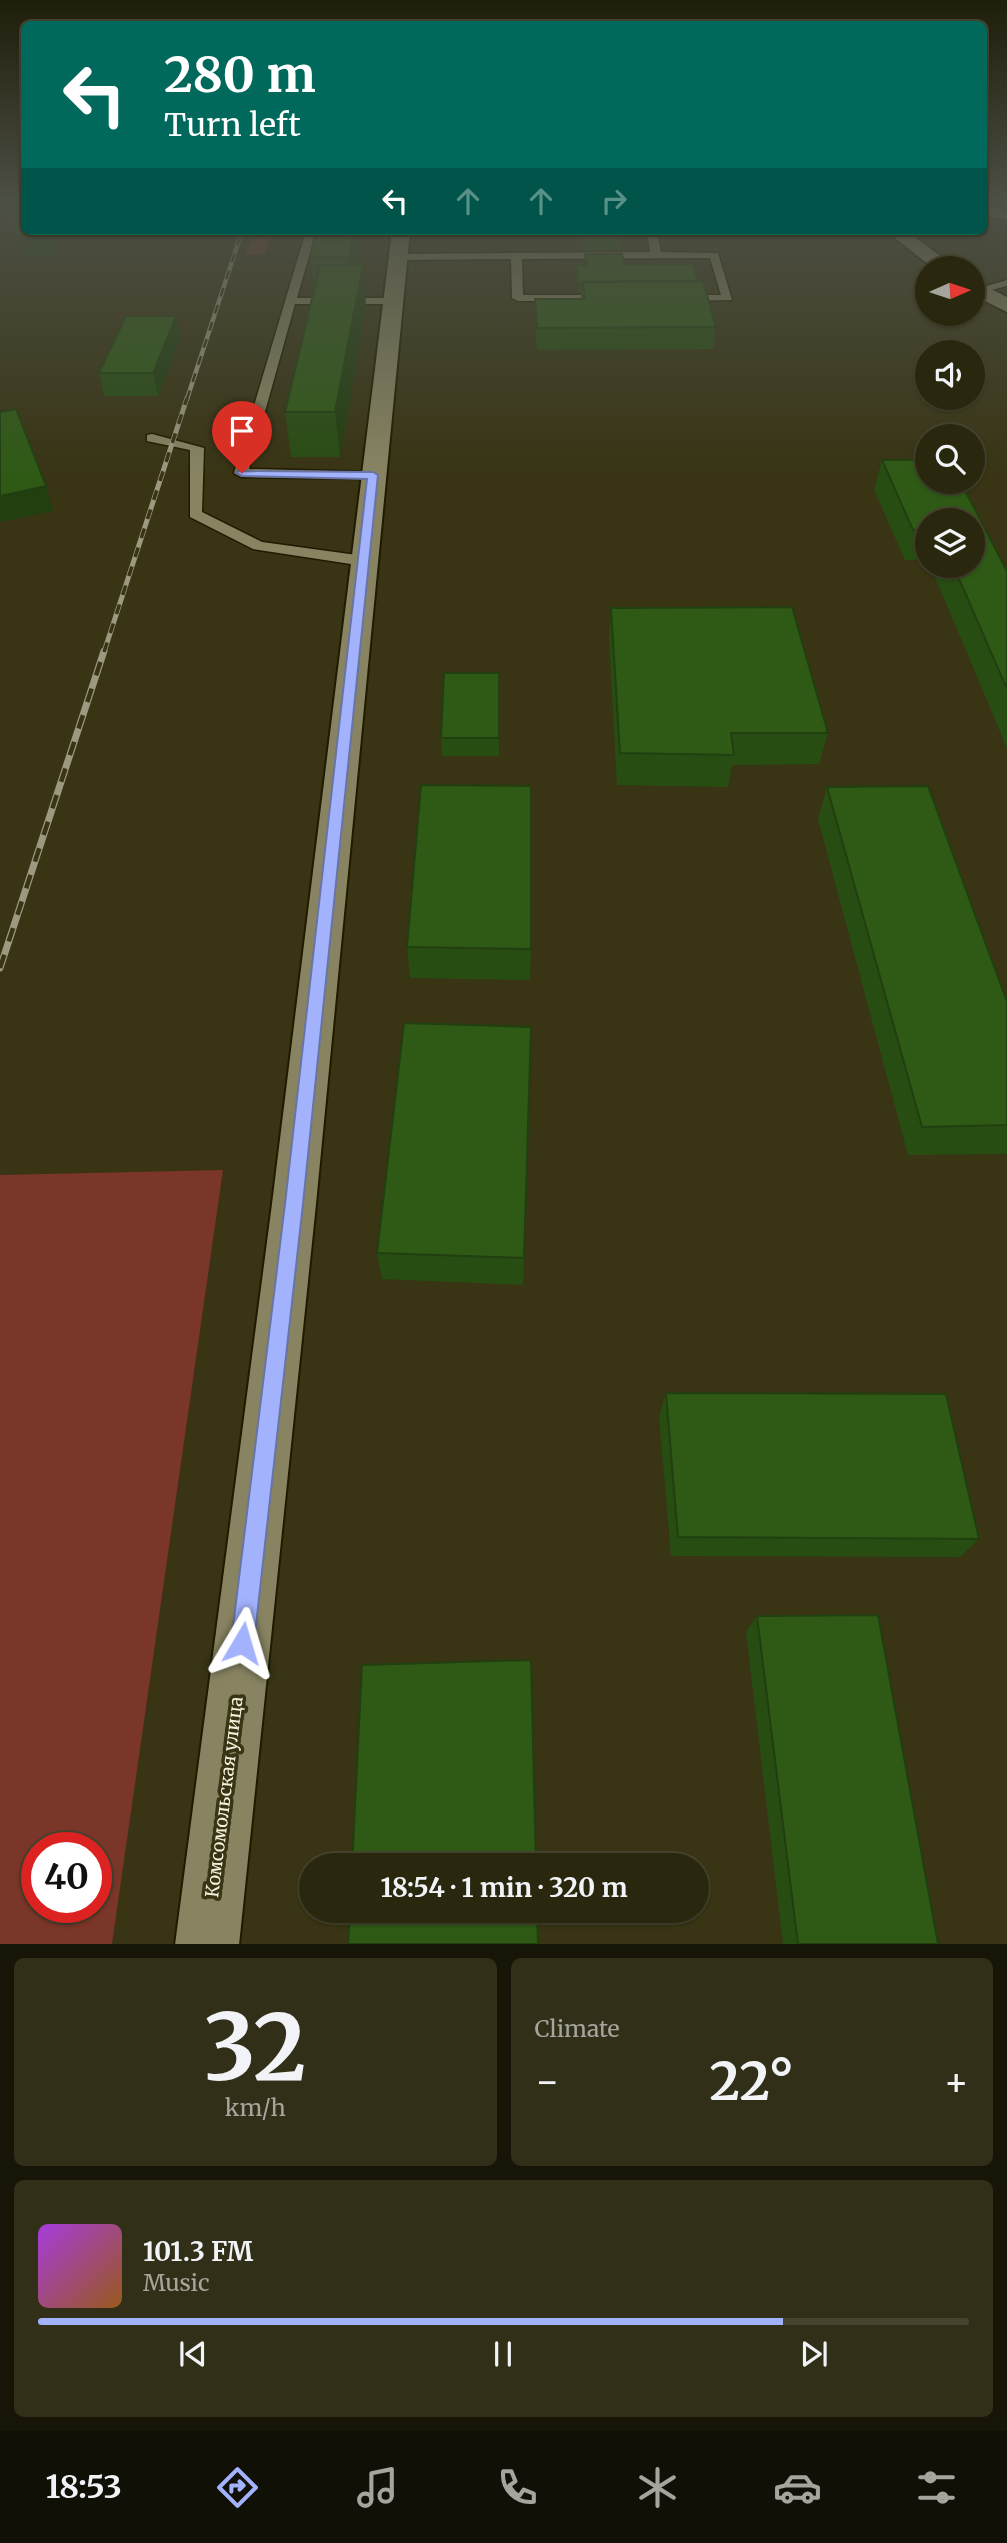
<!DOCTYPE html>
<html lang="en">
<head>
<meta charset="utf-8">
<style>
  body { margin:0; font-family:Merriweather,serif; background:#322f18; color:#f1f3f6; height:100vh; display:flex; flex-direction:column; font-size:26px; white-space:nowrap }
  * { box-sizing:border-box; margin:0 }
  p { font-size:23px; color:#a5a59e }
  .icon { flex:none; width:38px; height:38px; fill:none; stroke:currentColor; stroke-width:2; stroke-linecap:round; stroke-linejoin:round }
  .map { position:relative; height:1944px; overflow:hidden }
  .drawer { display:flex; flex-direction:column; gap:14px; padding:14px; background:#171508; flex:1 }
  .drawer>* { flex:none }
  .hud { position:absolute; left:21px; top:21px; width:966px; height:214px; border-radius:10px; box-shadow:0 2px 5px #0004,0 0 0 2px #46442f; background:#00695c; color:#fff; overflow:hidden }
  .needle { width:46px; rotate:87deg }
  .buttons { position:absolute; left:915px; top:256px; display:grid; gap:14px }
  .buttons a { display:grid; place-items:center; width:70px; height:70px; border-radius:50%; background:#2a270f; box-shadow:0 2px 5px #0004,0 0 0 2px #46442f; font-size:35px }
  .speed { position:absolute; left:21px; top:1832px; display:flex; gap:14px; font-size:35px; font-weight:700; text-align:center }
  .speed>* { display:grid; place-content:center; width:91px; height:91px; border-radius:50%; background:#2a270f; box-shadow:0 2px 5px #0004,0 0 0 2px #46442f; line-height:1 }
  .speed .limit { border:10px solid #d22; background:#fff; color:#111 }
  .pin { position:absolute; display:grid; place-items:center; width:60px; height:60px; color:#fff; margin:-72px -30px; border-radius:50% 50% 50% 0; rotate:-45deg; box-shadow:0 0 7px #0007 }
  .pin .icon { rotate:45deg }
  .me { position:absolute; width:77px; margin:-38px; rotate:7deg; stroke-linejoin:round; filter:drop-shadow(0 0 5px #0008) }
  .turn { display:flex; align-items:center; gap:24px; height:147px; padding:0 28px; font-size:32px }
  .turn .icon { width:91px; height:91px; stroke-width:2.5 }
  .turn b { display:block; font-size:49px; line-height:60px }
  .lanes { display:flex; align-items:center; height:66px; padding:0 28px; background:#0003; justify-content:center; gap:35px; direction:ltr }
  .lanes .off { opacity:.35 }
  .big { font-size:52px; font-weight:700; line-height:1.1 }
  .drawer .tile { flex:1; display:flex; flex-direction:column; justify-content:center; gap:10px; min-width:0; padding:0 24px; border-radius:10px; background:#322f18 }
  .drawer .dial { align-items:center; gap:0 }
  .dial b { font-size:91px; line-height:1 }
  .song { display:flex; align-items:center; gap:21px }
  .cover { width:84px; height:84px; border-radius:10px; background:linear-gradient(135deg,hsl(280 70% 55%),hsl(30 70% 35%)) }
  .played { height:7px; border-radius:4px; background:linear-gradient(90deg,#a2b2fd 80%,#46442f 80%) }
  .keys { display:flex; justify-content:space-around; direction:ltr }
  .heat { display:flex; justify-content:space-between; align-items:center; font-size:38px; direction:ltr }
  .drawer .tiles { flex:1; display:grid; gap:14px; grid-template-columns:1fr 1fr }
  .tile:last-child { grid-column:span 2 }
  .trip { position:absolute; left:299px; top:1853px; width:410px; height:70px; border-radius:35px; background:#2a270f; box-shadow:0 2px 5px #0004,0 0 0 2px #46442f; font-weight:700; line-height:70px; text-align:center }
  .menu { display:flex; height:112px; justify-content:space-around; align-items:center; background:#111006; color:#a5a59e }
  .menu .icon { width:49px; height:49px }
  .menu .active { color:#a2b2fd }
  .menu b { font-size:32px; color:#f1f3f6 }
  .map>svg:first-child { display:block }
</style>
</head>
<body>
<div class="map">
<svg width="1007" height="1945" viewBox="0 0 1007 1945">
  <rect width="100%" height="100%" fill="#383414"/>
  <!-- green -->
  <g fill="#7a3628" fill-rule="evenodd">
    <polygon points="253,231 271,231 265,254 246,255"/>
    <path d="M223 1170 112 1944H0V1175ZM37 1848H96V1908H37Z"/>
  </g>
  <g fill="none" stroke-linecap="round" stroke-linejoin="round">
    <!-- service casing -->
    <g stroke="#201b00" stroke-width="3">
      <g id="service">
        <polygon points="306,231 316,231 297,298 392,298 398,301 392,304 295,304 249,469 373,472 378,473 378,479 241,477 234,473"/>
        <polygon points="647,231 657,231 661,252 718,253 732,300 679,301 673,298 679,295 721,295 710,258 522,259 523,295 608,295 614,298 608,301 518,301 512,298 511,259 397,260 392,257 397,254 650,252"/>
        <polygon points="1007,280 1007,286 979,293 973,290"/>
        <polygon points="152,434 204,448 202,512 262,542 364,556 372,561 364,566 253,549 190,517 190,450 147,441 147,435"/>
      </g>
    </g>
    <!-- minor casing -->
    <g stroke="#201b00" stroke-width="4">
      <g id="minor">
        <polygon points="984,205 1007,210 1007,220 984,215"/>
        <polygon points="886,231 907,231 956,268 933,268"/>
        <polygon points="973,280 1007,297 1007,312 973,295"/>
      </g>
    </g>
    <!-- tertiary casing -->
    <g stroke="#201b00" stroke-width="4">
      <polygon id="tertiary" points="392,231 410,231 316,1204 239,1945 175,1945 272,1204"/>
    </g>
    <!-- service -->
    <use href="#service" fill="#888462" fill-rule="evenodd"/>
    <!-- minor -->
    <use href="#minor" fill="#888462" fill-rule="evenodd"/>
    <!-- tertiary -->
    <use href="#tertiary" fill="#888462" fill-rule="evenodd"/>
    <!-- rail-far2 casing -->
    <g stroke="#9c9980" stroke-width="4.5">
      <polyline id="rail-far2" points="187,399 242,231"/>
    </g>
    <!-- rail-far1 casing -->
    <g stroke="#9c9980" stroke-width="5">
      <polyline id="rail-far1" points="104,652 187,398"/>
    </g>
    <!-- rail casing -->
    <g stroke="#9c9980" stroke-width="7">
      <polyline id="rail" points="0,968 104,651"/>
    </g>
    <!-- rail-far2 -->
    <use href="#rail-far2" stroke="#383414" stroke-width="2.5" stroke-dasharray="9" stroke-linecap="butt"/>
    <!-- rail-far1 -->
    <use href="#rail-far1" stroke="#383414" stroke-width="3.5" stroke-dasharray="10" stroke-linecap="butt"/>
    <!-- rail -->
    <use href="#rail" stroke="#383414" stroke-width="4.5" stroke-dasharray="14" stroke-linecap="butt"/>
  </g>
  <!-- wall -->
  <g fill="#284d13">
    <polygon points="363,231 357,265 366,307 340,457 291,457 285,412 314,291 310,257"/>
    <rect x="457" y="231" width="38" height="1"/>
    <polygon points="581,231 621,231 619,250 583,250"/>
    <polygon points="585,254 624,264 698,281 716,327 713,349 537,350 535,321 535,299 581,299 581,292 579,292 575,272 576,265 585,265"/>
    <polygon points="180,338 158,396 104,396 99,373"/>
    <polygon points="882,460 1007,571 1007,748 930,565 973,565 928,520 928,560 905,560 874,490"/>
    <polygon points="611,608 828,733 819,764 732,765 728,787 617,785 609,639"/>
    <polygon points="499,673 499,756 442,756 441,738"/>
    <polygon points="827,787 1007,1002 1007,1154 908,1155 818,819"/>
    <polygon points="407,947 531,949 530,980 410,978"/>
    <polygon points="531,1027 523,1285 382,1279 377,1253"/>
    <polygon points="666,1393 979,1539 960,1557 671,1556 659,1416"/>
    <polygon points="757,1616 938,1944 783,1944 746,1632"/>
  </g>
  <!-- shaded-wall -->
  <g fill="#213f0f">
    <polygon points="354,231 363,231 353,292 349,257"/>
    <polygon points="53,232 58,253 22,257 16,236"/>
    <polygon points="363,265 366,307 340,457 335,412"/>
    <polygon points="176,316 180,338 158,396 153,373"/>
    <polygon points="46,486 53,511 0,522 0,496"/>
  </g>
  <!-- building -->
  <g fill="#2f5a16" stroke="#213f0f" stroke-width="2">
    <polygon points="9,202 24,202 24,231 53,231 53,232 16,236"/>
    <polygon points="316,231 354,231 349,257 310,257"/>
    <polygon points="585,254 622,254 624,264 693,264 698,281 582,282 582,285 579,285 576,265 587,265"/>
    <polygon points="320,265 363,265 335,412 285,412"/>
    <polygon points="703,281 716,327 537,328 535,299 585,299 582,282"/>
    <polygon points="126,316 176,316 153,373 99,373"/>
    <polygon points="16,409 46,486 0,496 0,412"/>
    <polygon points="882,460 928,460 928,481 960,481 1007,571 1007,689 953,565 973,565 973,520 928,520 928,530 913,530"/>
    <polygon points="792,607 828,733 731,733 734,755 620,753 611,608"/>
    <polygon points="444,673 499,673 499,738 441,738"/>
    <polygon points="421,785 531,786 531,949 407,947"/>
    <polygon points="928,786 1007,1002 1007,1125 922,1127 827,787"/>
    <polygon points="404,1023 531,1027 524,1258 377,1253"/>
    <polygon points="666,1393 946,1394 979,1539 678,1537"/>
    <polygon points="878,1615 938,1944 798,1944 757,1616"/>
    <polygon points="531,1660 536,1866 352,1866 362,1665"/>
    <polygon points="350,1911 537,1911 538,1944 348,1944"/>
  </g>
  <!-- sky -->
  <linearGradient id="sky" x2="0" y2="1"><stop stop-color="#1f1d0b"/><stop offset="0.43" stop-color="#4d5045"/><stop offset="1" stop-color="#4d5045" stop-opacity="0"/></linearGradient>
  <rect width="1007" height="474" fill="url(#sky)"/>
  <!-- route -->
  <polygon fill="#a2b2fd" stroke="#6974a4" stroke-width="2" points="238,471 373,472 378,475 303,1204 254,1643 251,1651 242,1655 234,1651 231,1643 285,1204 367,479 242,476 236,473"/>
  <g text-anchor="middle" dominant-baseline="central" stroke-width="7" stroke-linejoin="round" paint-order="stroke">
    <!-- street labels -->
    <g font-size="18" fill="#f5f3e0" stroke="#383414">
      <text transform="translate(224 1797) rotate(-83)">Комсомольская улица</text>
    </g>
  </g>
</svg>
<div class="buttons">
<a><svg class="needle" viewBox="-14 -14 28 28"><path d="M0-13l5 13h-10z" fill="#e53935"/><path d="M0 13l5-13h-10z" fill="#a5a59e"/></svg></a>
<a><svg class="icon" aria-label="sound" viewBox="0 0 24 24"><path d="M4 9h4l5-4v14l-5-4H4zM17 9q2 3 0 6"/></svg></a>
<a><svg class="icon" aria-label="search" viewBox="0 0 24 24"><circle cx="10" cy="10" r="6"/><path d="M15 15l6 6"/></svg></a>
<a><svg class="icon" aria-label="layers" viewBox="0 0 24 24"><path d="M12 4l9 5-9 5-9-5zM3 14l9 5 9-5"/></svg></a>
</div>
<div class="speed"><div class="limit">40</div></div>
<div class="pin" style="left:242px;top:473px;background:#d93025"><svg class="icon" aria-label="arrive" viewBox="0 0 24 24"><path d="M6 21V4h12l-3 4 3 4H6"/></svg></div>
<svg class="me" style="left:242px;top:1643px" viewBox="-20 -20 40 40"><path d="M0-17L14 15 0 8-14 15z" fill="#a2b2fd" stroke="#fff" stroke-width="4"/></svg>
<div class="trip">18:54 · 1 min · 320 m</div>
<div class="hud">
<div class="turn"><svg class="icon" aria-label="left" viewBox="0 0 24 24"><path d="M17 20v-9H6M10 6l-5 5 5 5"/></svg><div><b>280 m</b>Turn left</div></div>
<div class="lanes"><svg class="icon" aria-label="left" viewBox="0 0 24 24"><path d="M17 20v-9H6M10 6l-5 5 5 5"/></svg><svg class="icon off" aria-label="ahead" viewBox="0 0 24 24"><path d="M12 20V5M6 11l6-6 6 6"/></svg><svg class="icon off" aria-label="ahead" viewBox="0 0 24 24"><path d="M12 20V5M6 11l6-6 6 6"/></svg><svg class="icon off" aria-label="right" viewBox="0 0 24 24"><path d="M7 20v-9h11M14 6l5 5-5 5"/></svg></div>
</div>
</div>
<section class="drawer">
<div class="tiles">
<div class="tile dial"><b>32</b><p>km/h</p></div>
<div class="tile"><p>Climate</p>
<div class="heat"><a>−</a><b class="big">22°</b><a>+</a></div>
</div>
<div class="tile">
<div class="song"><i class="cover"></i><div><b>101.3 FM</b><p>Music</p></div></div>
<div class="played"></div>
<div class="keys"><svg class="icon" aria-label="previous" viewBox="0 0 24 24"><path d="M18 5L8 12l10 7zM5 5v14"/></svg><svg class="icon" aria-label="pause" viewBox="0 0 24 24"><path d="M8 5v14M16 5v14"/></svg><svg class="icon" aria-label="next" viewBox="0 0 24 24"><path d="M6 5l10 7-10 7zM19 5v14"/></svg></div>
</div>
</div>
</section>
<nav class="menu">
<b>18:53</b>
<svg class="icon active" aria-label="directions" viewBox="0 0 24 24"><path d="M12 3l9 9-9 9-9-9zM9 14v-3h6M13 9l2 2-2 2"/></svg>
<svg class="icon" aria-label="music" viewBox="0 0 24 24"><path d="M9 18V5l10-2v13"/><circle cx="6" cy="18" r="3"/><circle cx="16" cy="16" r="3"/></svg>
<svg class="icon" aria-label="phone" viewBox="0 0 24 24"><path d="M5 4h4l2 5-3 2q2 4 5 5l2-3 5 2v4C11 20 4 13 5 4z"/></svg>
<svg class="icon" aria-label="climate" viewBox="0 0 24 24"><path d="M12 3v18M4 7l16 10M4 17L20 7"/></svg>
<svg class="icon" aria-label="car" viewBox="0 0 24 24"><path d="M5 17H2v-5l4-1 3-4h7l3 4 3 1v5h-3M9 17h6M6 11h13"/><circle cx="7" cy="17" r="2"/><circle cx="17" cy="17" r="2"/></svg>
<svg class="icon" aria-label="filters" viewBox="0 0 24 24"><path d="M4 7h16M4 17h16"/><circle cx="9" cy="7" r="2"/><circle cx="15" cy="17" r="2"/></svg>
</nav>
</body>
</html>
